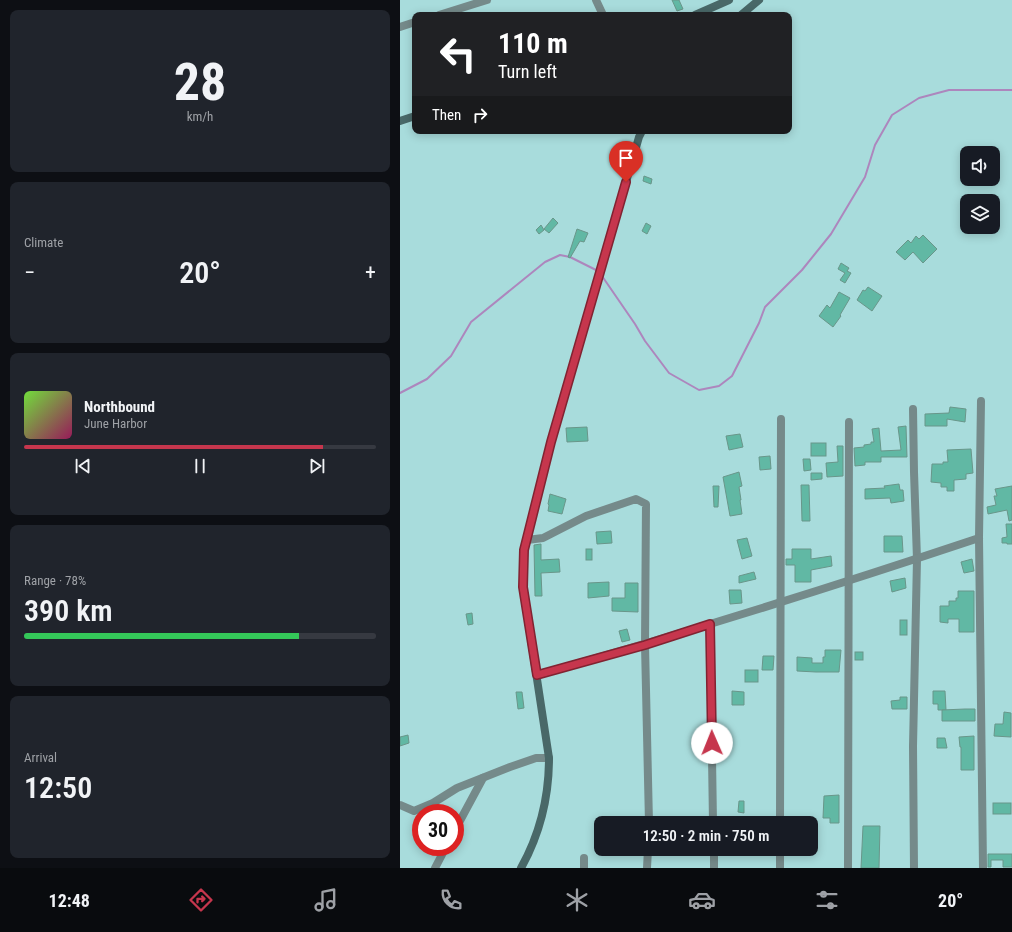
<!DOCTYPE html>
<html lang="en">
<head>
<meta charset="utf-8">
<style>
  body { margin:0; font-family:"Roboto Condensed",sans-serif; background:#20242c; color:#f1f3f6; height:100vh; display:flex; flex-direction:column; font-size:15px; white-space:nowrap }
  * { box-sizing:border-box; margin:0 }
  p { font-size:13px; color:#9ea1a6 }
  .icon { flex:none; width:22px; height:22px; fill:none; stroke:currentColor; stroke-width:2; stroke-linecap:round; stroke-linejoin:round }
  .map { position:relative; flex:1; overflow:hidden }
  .side { display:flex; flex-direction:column; gap:10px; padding:10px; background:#0d0f14; width:400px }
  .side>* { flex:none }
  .banner { position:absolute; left:12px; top:12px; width:380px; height:122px; border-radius:8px; box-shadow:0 2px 10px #0003; background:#202124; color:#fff; overflow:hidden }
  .buttons { position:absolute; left:560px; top:146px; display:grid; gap:8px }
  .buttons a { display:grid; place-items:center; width:40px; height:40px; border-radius:8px; background:#171b24; box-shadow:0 2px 10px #0003; font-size:20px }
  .speed { position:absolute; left:12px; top:804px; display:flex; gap:8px; font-size:20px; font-weight:700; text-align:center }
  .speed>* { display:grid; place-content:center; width:52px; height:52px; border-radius:50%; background:#171b24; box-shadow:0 2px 10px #0003; line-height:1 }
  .speed .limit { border:6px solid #d22; background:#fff; color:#111 }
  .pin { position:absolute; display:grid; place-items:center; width:34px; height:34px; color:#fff; margin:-41px -17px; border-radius:50% 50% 50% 0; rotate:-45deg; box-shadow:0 0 4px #0007 }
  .pin .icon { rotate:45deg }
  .me { position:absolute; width:44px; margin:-22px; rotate:359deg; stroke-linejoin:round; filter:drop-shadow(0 0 3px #0008) }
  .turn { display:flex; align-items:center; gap:14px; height:84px; padding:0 20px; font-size:18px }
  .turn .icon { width:52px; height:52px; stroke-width:2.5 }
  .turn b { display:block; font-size:28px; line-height:34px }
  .then { display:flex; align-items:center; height:38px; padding:0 20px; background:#0003; gap:8px; font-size:15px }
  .big { font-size:30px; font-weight:600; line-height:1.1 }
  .side .tile { flex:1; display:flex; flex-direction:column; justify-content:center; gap:6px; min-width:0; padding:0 14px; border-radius:8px; background:#20242c }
  .side .dial { align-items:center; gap:0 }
  .dial b { font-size:52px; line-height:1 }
  .song { display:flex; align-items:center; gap:12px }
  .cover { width:48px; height:48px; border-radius:6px; background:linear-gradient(135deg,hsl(100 70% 55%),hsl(330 70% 35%)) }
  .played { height:4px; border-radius:2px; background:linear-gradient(90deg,#c6364d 85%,#363941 85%) }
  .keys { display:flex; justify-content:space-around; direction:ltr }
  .heat { display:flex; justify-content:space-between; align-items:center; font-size:22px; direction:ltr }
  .charge { height:6px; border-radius:3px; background:linear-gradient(90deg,#34c759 78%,#363941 0) }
  .trip { position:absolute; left:194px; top:816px; width:224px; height:40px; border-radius:8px; background:#171b24; box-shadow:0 2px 10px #0003; font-weight:600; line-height:40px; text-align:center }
  .tab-bar { display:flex; height:64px; justify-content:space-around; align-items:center; background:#090b0e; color:#9ea1a6 }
  .tab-bar .icon { width:28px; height:28px }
  .tab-bar .on { color:#c6364d }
  .tab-bar b { font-size:18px; color:#f1f3f6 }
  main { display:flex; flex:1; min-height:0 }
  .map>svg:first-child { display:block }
</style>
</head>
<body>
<main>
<section class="side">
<div class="tile dial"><b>28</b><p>km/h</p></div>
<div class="tile"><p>Climate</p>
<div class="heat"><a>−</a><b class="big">20°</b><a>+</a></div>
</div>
<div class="tile">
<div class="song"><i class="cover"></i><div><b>Northbound</b><p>June Harbor</p></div></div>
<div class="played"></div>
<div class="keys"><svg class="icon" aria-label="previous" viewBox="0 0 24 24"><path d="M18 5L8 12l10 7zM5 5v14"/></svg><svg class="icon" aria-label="pause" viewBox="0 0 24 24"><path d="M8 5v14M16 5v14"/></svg><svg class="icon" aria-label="next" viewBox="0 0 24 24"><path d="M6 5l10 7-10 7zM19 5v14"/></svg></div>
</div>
<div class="tile"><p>Range · 78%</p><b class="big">390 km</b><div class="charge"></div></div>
<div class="tile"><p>Arrival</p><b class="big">12:50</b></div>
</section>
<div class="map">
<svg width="612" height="868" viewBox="0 0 612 868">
  <rect width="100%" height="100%" fill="#a8dcdc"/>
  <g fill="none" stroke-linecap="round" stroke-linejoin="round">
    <!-- stream -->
    <g stroke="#ad86bd" stroke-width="2">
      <polyline points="202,276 235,324 245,341 269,373 299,390 319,386 332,376 359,323 365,307 402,270 431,234 465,177 475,145 492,115 519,98 549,90 612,90"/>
      <polyline points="0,393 27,379 51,356 71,322 145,262 160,255 170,257 198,271"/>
    </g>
  </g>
  <!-- building -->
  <g fill="#61b8a4" stroke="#69968a">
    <polygon points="272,0 279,0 283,9 277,11"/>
    <polygon points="244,176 252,179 251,184 243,181"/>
    <polygon points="153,218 158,223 149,233 144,229"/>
    <polygon points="246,223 251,226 247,234 242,231"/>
    <polygon points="141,225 144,230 139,234 136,230"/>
    <polygon points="177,229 188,233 184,242 180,241 170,258 168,257"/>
    <polygon points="523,235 537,249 523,263 513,252 505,260 496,252 508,240 511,243 516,236 519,239"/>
    <polygon points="441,263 449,268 447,271 451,273 445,283 440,280 445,273 438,269"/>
    <polygon points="468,287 482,296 472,311 457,300 463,290 465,291"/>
    <polygon points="439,292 450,298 440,315 441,316 433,327 419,316 427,305 430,308"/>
    <polygon points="550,407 566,409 565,422 547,419 547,426 525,426 525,414 549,413"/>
    <polygon points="506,426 507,457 481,457 481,462 465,462 465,465 455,466 454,448 464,447 464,445 471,444 471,442 474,442 472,429 479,428 481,451 501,450 498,427"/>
    <polygon points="187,427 188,441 167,442 166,428"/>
    <polygon points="340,434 343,447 329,450 326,436"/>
    <rect x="411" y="443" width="15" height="13"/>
    <polygon points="437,446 443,446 443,476 427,477 426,463 438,462"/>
    <polygon points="571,449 573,473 566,474 566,479 554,480 554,491 547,491 547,487 541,487 541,483 531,482 532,464 543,464 543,462 548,462 547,450"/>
    <polygon points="370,456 371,469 360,470 359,457"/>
    <polygon points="403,459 410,459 411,470 404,471"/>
    <polygon points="339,472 342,486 339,487 341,500 340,500 342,514 330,516 323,477"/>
    <polygon points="411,473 422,473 422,479 411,480"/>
    <polygon points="499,484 500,490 503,490 504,501 491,503 490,498 465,499 465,489 485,488 484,486"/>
    <polygon points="401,485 409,485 410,521 402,521"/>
    <polygon points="313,486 319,486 318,507 314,507"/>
    <polygon points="612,486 612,520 609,521 607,510 588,514 587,507 596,505 594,496 597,496 595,489"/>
    <polygon points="150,494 166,499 162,514 148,511 149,505 148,504"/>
    <polygon points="606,524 612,524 612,544 607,544 607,543 602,543 602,538 607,537"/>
    <polygon points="211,531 212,543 197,544 196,532"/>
    <polygon points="484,536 502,536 503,552 484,552"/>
    <polygon points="347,538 352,556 342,559 337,540"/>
    <polygon points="141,544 141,560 159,559 160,572 141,573 142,596 135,596 134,545"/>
    <rect x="186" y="549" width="6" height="11"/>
    <polygon points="392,549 411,549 411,559 431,556 432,566 411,570 411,582 395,582 395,565 386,565 386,559 392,559"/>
    <polygon points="572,559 574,571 564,573 561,562"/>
    <polygon points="354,572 356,579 339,583 339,576"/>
    <polygon points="505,578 506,588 492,592 490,581"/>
    <polygon points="209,582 209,596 188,598 188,583"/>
    <polygon points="225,583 238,583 238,612 212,611 212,598 225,598"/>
    <polygon points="329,590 341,590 342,603 330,604"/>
    <polygon points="558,591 574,591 574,632 559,632 559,619 548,619 548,623 540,622 540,606 549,606 549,601 556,601 556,598 558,598"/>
    <polygon points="72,613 73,624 68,625 66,614"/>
    <rect x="500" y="620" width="7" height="15"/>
    <polygon points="227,629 230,640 222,642 219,631"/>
    <polygon points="425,650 441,650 439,672 416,672 397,671 397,657 412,658 412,663 423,663 423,657 425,657"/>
    <rect x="455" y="652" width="8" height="8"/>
    <polygon points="363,656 374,656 373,670 362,670"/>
    <rect x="345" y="670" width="13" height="12"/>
    <polygon points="332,691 344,692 344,705 332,705"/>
    <polygon points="533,691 545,691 546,710 538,710 538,704 533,704"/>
    <polygon points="116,692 122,692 124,708 118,709"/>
    <polygon points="500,697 507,697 507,709 492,709 491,701 500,700"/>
    <polygon points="565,709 575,709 575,721 542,721 542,710"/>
    <polygon points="604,712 611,713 611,737 594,736 595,724 603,724"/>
    <polygon points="8,735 9,743 0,746 0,737"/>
    <polygon points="574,736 574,770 561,770 561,747 560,747 559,737"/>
    <polygon points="537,738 545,738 547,748 537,748"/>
    <polygon points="439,795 439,823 430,823 430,818 423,818 424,796"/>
    <polygon points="339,801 344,801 344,813 338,812"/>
    <rect x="593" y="803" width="18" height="11"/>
    <polygon points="463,826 480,826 479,868 461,868"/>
    <polygon points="588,854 612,854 612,867 603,867 603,860 591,860 591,867 588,867"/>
  </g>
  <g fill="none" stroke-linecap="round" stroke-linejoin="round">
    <!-- street -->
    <g stroke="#758a8a" stroke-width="8">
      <polyline points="196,0 203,15"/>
      <polyline points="39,15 87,0"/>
      <polyline points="0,27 15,22"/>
      <polyline points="581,401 579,538 583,868"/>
      <polyline points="513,409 514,472 517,559 513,746 514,868"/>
      <polyline points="127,540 143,538 186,516 236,499 246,504 245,645 249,823"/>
      <polyline points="310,624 313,823"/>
      <path d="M137 675C285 633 432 587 579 538"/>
      <polyline points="0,805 14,811 33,803 57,788 110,767 136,758 149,758"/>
      <polyline points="380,823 381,419"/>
      <polyline points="55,830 83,778"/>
      <polyline points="314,849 314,868"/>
      <polyline points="35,868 46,847"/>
      <polyline points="184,868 184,858"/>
      <polyline points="247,868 248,849"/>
      <polyline points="380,868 380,849"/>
      <polyline points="448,868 449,422"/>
    </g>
    <!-- secondary -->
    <g stroke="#496868" stroke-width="8">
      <polyline points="295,15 329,0"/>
      <polyline points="341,15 359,0"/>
      <polyline points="0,121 15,116"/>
      <path d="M121 868C140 834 149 797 149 758L123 587 124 550 151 442 239 137 242 131"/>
    </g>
  </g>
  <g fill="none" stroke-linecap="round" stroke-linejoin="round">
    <!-- route casing -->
    <g stroke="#812332" stroke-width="10">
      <polyline id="route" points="226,182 151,442 124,550 123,587 137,675 245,645 310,624 312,743"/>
    </g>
    <!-- route -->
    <use href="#route" stroke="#c6364d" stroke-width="7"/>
  </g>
</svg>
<div class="buttons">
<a><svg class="icon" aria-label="sound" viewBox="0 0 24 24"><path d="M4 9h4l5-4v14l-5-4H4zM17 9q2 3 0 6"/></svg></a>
<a><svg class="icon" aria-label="layers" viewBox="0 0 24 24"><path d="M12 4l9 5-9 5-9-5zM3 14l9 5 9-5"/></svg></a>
</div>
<div class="speed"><div class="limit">30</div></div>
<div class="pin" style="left:226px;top:182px;background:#d93025"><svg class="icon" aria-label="arrive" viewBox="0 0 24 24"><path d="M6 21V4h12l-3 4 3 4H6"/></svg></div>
<svg class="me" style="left:312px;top:743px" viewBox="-20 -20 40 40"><circle r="19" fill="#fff"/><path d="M0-13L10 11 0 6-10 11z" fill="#c6364d"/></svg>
<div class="trip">12:50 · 2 min · 750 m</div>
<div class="banner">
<div class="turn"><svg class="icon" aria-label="left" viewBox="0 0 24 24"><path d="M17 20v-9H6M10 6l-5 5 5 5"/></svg><div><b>110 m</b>Turn left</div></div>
<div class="then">Then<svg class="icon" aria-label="right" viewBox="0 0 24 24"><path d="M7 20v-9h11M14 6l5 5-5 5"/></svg></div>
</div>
</div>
</main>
<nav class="tab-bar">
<b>12:48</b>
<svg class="icon on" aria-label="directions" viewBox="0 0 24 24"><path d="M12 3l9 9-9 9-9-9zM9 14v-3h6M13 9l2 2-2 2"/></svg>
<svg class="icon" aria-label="music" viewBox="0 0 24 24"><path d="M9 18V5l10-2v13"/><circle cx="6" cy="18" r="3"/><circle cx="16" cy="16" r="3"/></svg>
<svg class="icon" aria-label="phone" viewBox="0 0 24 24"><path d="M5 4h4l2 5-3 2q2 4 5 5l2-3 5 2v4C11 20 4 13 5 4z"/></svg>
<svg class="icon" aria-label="climate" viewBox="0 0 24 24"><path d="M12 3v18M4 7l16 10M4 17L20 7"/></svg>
<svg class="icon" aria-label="car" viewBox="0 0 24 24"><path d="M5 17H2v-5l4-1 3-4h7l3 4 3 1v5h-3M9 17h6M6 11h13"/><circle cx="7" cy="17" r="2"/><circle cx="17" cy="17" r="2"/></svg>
<svg class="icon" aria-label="filters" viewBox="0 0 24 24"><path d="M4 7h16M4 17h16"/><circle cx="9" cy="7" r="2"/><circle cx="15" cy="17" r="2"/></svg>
<b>20°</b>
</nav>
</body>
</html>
